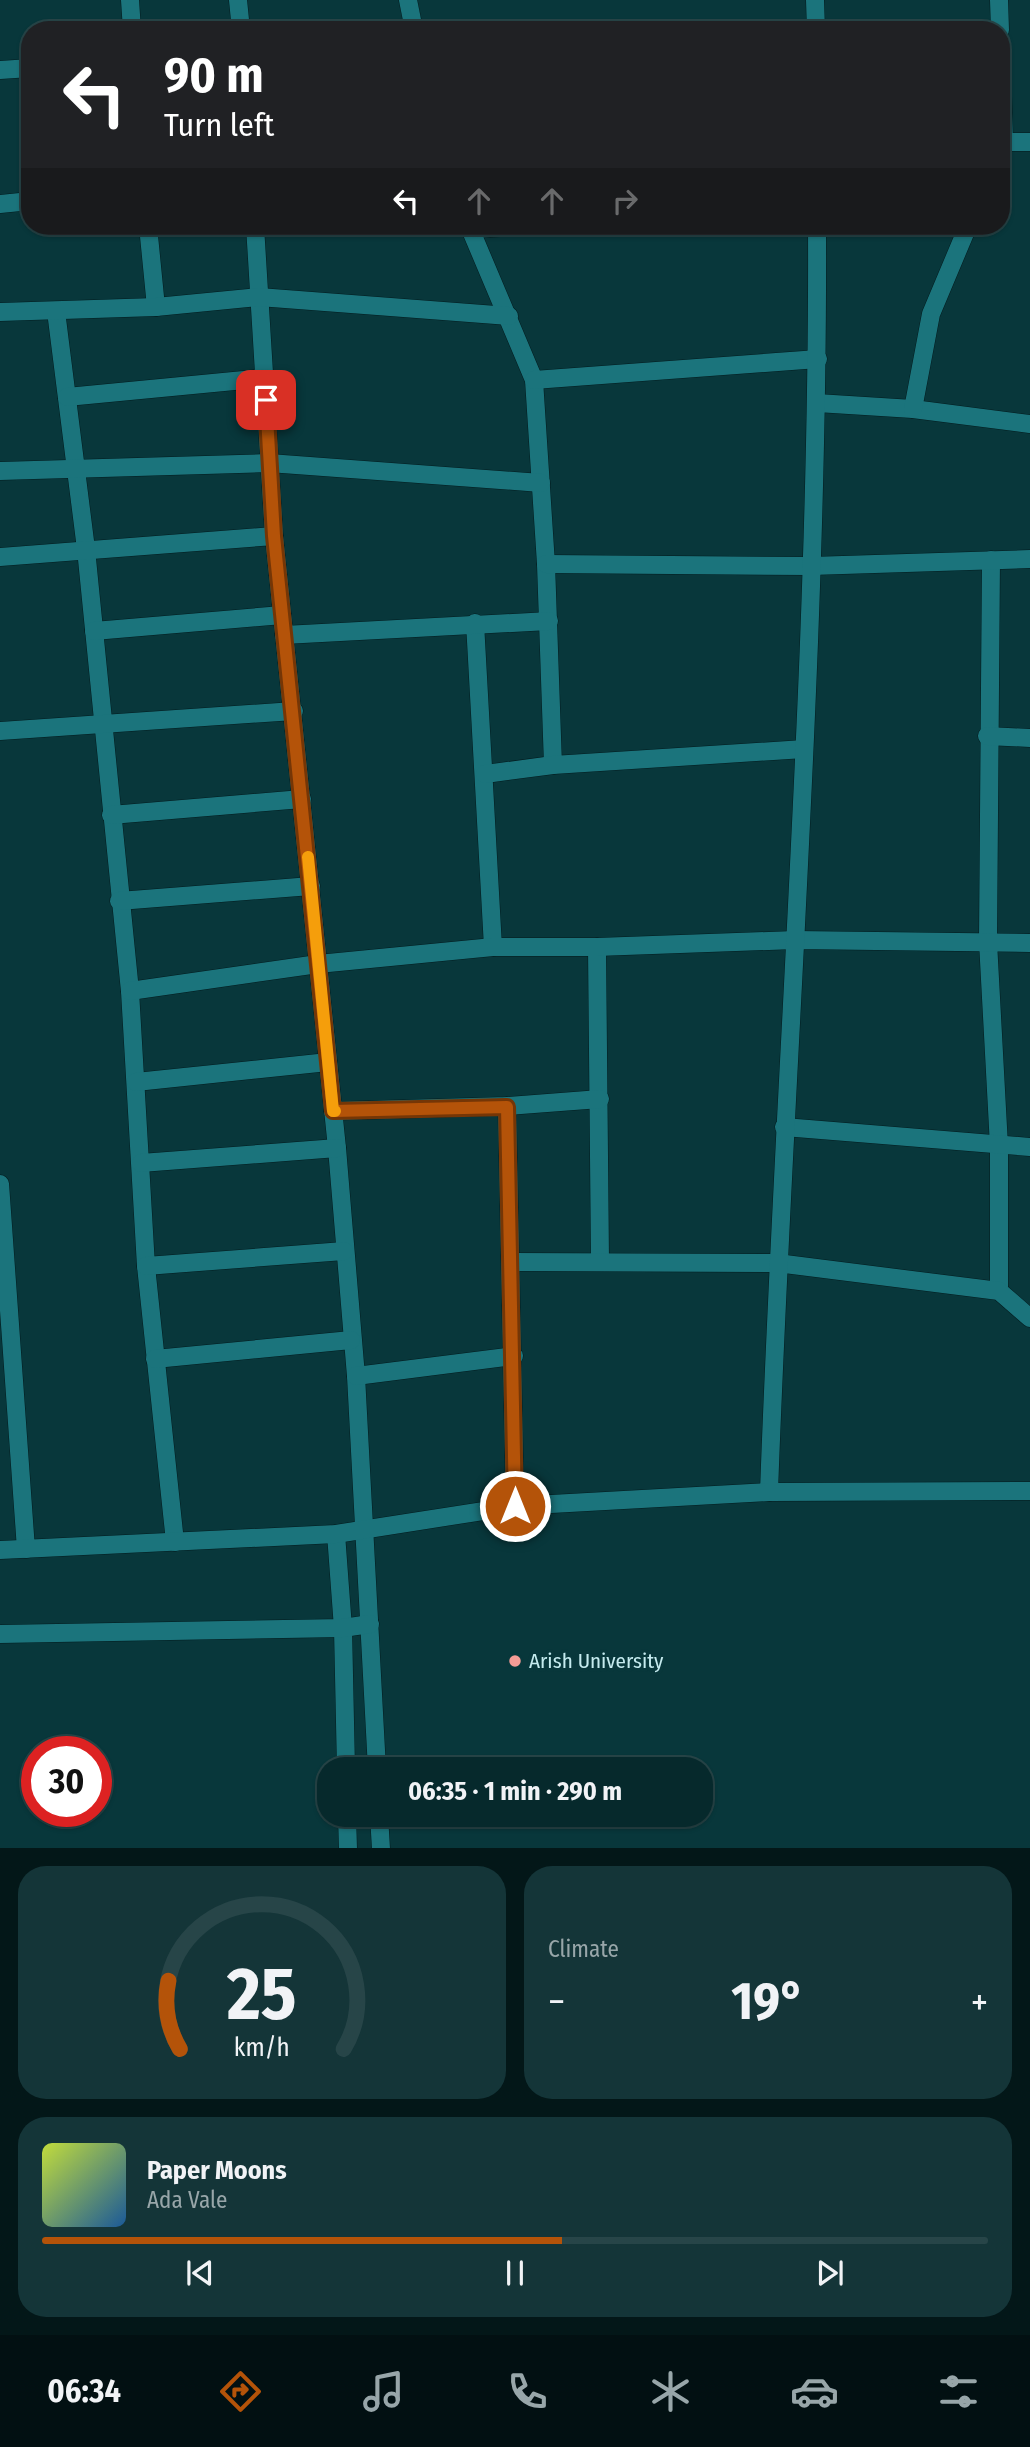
<!DOCTYPE html>
<html lang="en">
<head>
<meta charset="utf-8">
<style>
  body { margin:0; font-family:"Fira Sans Condensed",sans-serif; background:#143538; color:#f1f3f6; height:100vh; display:flex; flex-direction:column; font-size:26px; white-space:nowrap }
  * { box-sizing:border-box; margin:0 }
  p { font-size:23px; color:#98a6a9 }
  .icon { flex:none; width:38px; height:38px; fill:none; stroke:currentColor; stroke-width:2; stroke-linecap:round; stroke-linejoin:round }
  .map { position:relative; height:1848px; overflow:hidden }
  .panel { display:flex; flex-direction:column; gap:18px; padding:18px; background:#031718; flex:1 }
  .panel>* { flex:none }
  .top-card { position:absolute; left:21px; top:21px; width:989px; height:214px; border-radius:28px; box-shadow:0 2px 5px #0004,0 0 0 2px #274548; background:#202124; color:#fff; overflow:hidden }
  .speed { position:absolute; left:21px; top:1736px; display:flex; gap:14px; font-size:35px; font-weight:700; text-align:center }
  .speed>* { display:grid; place-content:center; width:91px; height:91px; border-radius:50%; background:#06292c; box-shadow:0 2px 5px #0004,0 0 0 2px #274548; line-height:1 }
  .speed .limit { border:10px solid #d22; background:#fff; color:#111 }
  .pin { position:absolute; display:grid; place-items:center; width:60px; height:60px; color:#fff; margin:-30px; border-radius:14px; box-shadow:0 4px 10px #0006 }
  .me { position:absolute; width:77px; margin:-38px; rotate:0deg; stroke-linejoin:round; filter:drop-shadow(0 0 5px #0008) }
  .turn { display:flex; align-items:center; gap:24px; height:147px; padding:0 28px; font-size:32px }
  .turn .icon { width:91px; height:91px; stroke-width:2.5 }
  .turn b { display:block; font-size:49px; line-height:60px }
  .lanes { display:flex; align-items:center; height:66px; padding:0 28px; background:#0003; justify-content:center; gap:35px; direction:ltr }
  .lanes .off { opacity:.35 }
  .big { font-size:52px; font-weight:700; line-height:1.1 }
  .panel .tile { flex:1; display:flex; flex-direction:column; justify-content:center; gap:10px; min-width:0; padding:0 24px; border-radius:28px; background:#143538 }
  .panel .dial { align-items:center; gap:0 }
  .dial svg { height:182px; overflow:visible; fill:none; stroke:#274548; stroke-width:7; stroke-linecap:round; text-anchor:middle }
  .dial text { fill:#f1f3f6; stroke:none }
  .song { display:flex; align-items:center; gap:21px }
  .cover { width:84px; height:84px; border-radius:10px; background:linear-gradient(135deg,hsl(70 70% 55%),hsl(210 70% 35%)) }
  .played { height:7px; border-radius:4px; background:linear-gradient(90deg,#b45309 55%,#274548 55%) }
  .keys { display:flex; justify-content:space-around; direction:ltr }
  .heat { display:flex; justify-content:space-between; align-items:center; font-size:38px; direction:ltr }
  .panel .tiles { flex:1; display:grid; gap:18px; grid-template-columns:1fr 1fr }
  .tile:last-child { grid-column:span 2 }
  .trip { position:absolute; left:317px; top:1757px; width:396px; height:70px; border-radius:28px; background:#06292c; box-shadow:0 2px 5px #0004,0 0 0 2px #274548; font-weight:700; line-height:70px; text-align:center }
  .menu { display:flex; height:112px; justify-content:space-around; align-items:center; background:#021012; color:#98a6a9 }
  .menu .icon { width:49px; height:49px }
  .menu .on { color:#b45309 }
  .menu b { font-size:32px; color:#f1f3f6 }
  .map>svg:first-child { display:block }
</style>
</head>
<body>
<div class="map">
<svg width="1030" height="1849" viewBox="0 0 1030 1849">
  <rect width="100%" height="100%" fill="#08373b"/>
  <g fill="none" stroke-linecap="round" stroke-linejoin="round">
    <!-- minor casing -->
    <g stroke="#031c1f" stroke-width="19">
      <g id="minor">
        <polyline points="130,0 132,30"/>
        <polyline points="238,0 241,30"/>
        <polyline points="408,0 414,30"/>
        <polyline points="815,0 816,30"/>
        <polyline points="999,0 1000,30"/>
        <polyline points="1001,52 1004,142 1001,152"/>
        <polyline points="0,70 30,68"/>
        <polyline points="1004,142 1030,142"/>
        <polyline points="0,204 30,201"/>
        <polyline points="148,226 156,307"/>
        <polyline points="255,226 274,536 337,1148 356,1376 377,1769"/>
        <polyline points="469,226 534,380 546,564 553,765"/>
        <polyline points="471,229 526,226"/>
        <polyline points="56,311 86,549 130,991 146,1266 175,1542"/>
        <polyline points="0,312 156,307 259,297 509,316"/>
        <polyline points="534,380 818,359"/>
        <polyline points="67,397 265,378"/>
        <polyline points="817,403 913,409 1030,424"/>
        <polyline points="913,409 931,314 968,226"/>
        <polyline points="0,471 269,463 541,483"/>
        <polyline points="0,557 274,536"/>
        <polyline points="991,560 988,942 999,1146 999,1291"/>
        <polyline points="546,564 811,566 1030,559"/>
        <polyline points="475,623 493,947"/>
        <polyline points="94,631 282,615"/>
        <polyline points="284,635 549,621"/>
        <polyline points="0,731 294,711"/>
        <polyline points="987,736 1030,738"/>
        <polyline points="485,774 553,765 804,749"/>
        <polyline points="111,815 302,799"/>
        <polyline points="119,901 311,886"/>
        <polyline points="597,947 600,1260"/>
        <polyline points="130,991 318,964 493,947 597,947 795,940 1030,943"/>
        <polyline points="136,1082 328,1062"/>
        <polyline points="507,1106 515,1506"/>
        <polyline points="333,1111 507,1106 600,1099"/>
        <polyline points="784,1127 1030,1147"/>
        <polyline points="141,1163 337,1148"/>
        <polyline points="0,1184 26,1549"/>
        <polyline points="512,1262 777,1263 999,1291 1030,1318"/>
        <polyline points="146,1266 344,1251"/>
        <polyline points="155,1359 351,1340"/>
        <polyline points="356,1376 514,1356"/>
        <path d="M769 1492C784 1070 819 648 817 226"/>
        <polyline points="336,1534 343,1628 346,1769"/>
        <polyline points="0,1550 336,1534 515,1506 769,1492 1030,1491"/>
        <polyline points="0,1634 343,1628 370,1624"/>
        <polyline points="347,1815 348,1849"/>
        <polyline points="379,1815 381,1849"/>
      </g>
    </g>
    <!-- minor -->
    <use href="#minor" stroke="#1b747c" stroke-width="18"/>
  </g>
  <g fill="none" stroke-linecap="round" stroke-linejoin="round">
    <!-- route casing -->
    <g stroke="#753606" stroke-width="18">
      <polyline id="route" points="266,400 274,536 333,1111 507,1107 515,1506"/>
    </g>
    <!-- route -->
    <use href="#route" stroke="#b45309" stroke-width="12"/>
    <!-- slow -->
    <polyline stroke="#f59e0b" stroke-width="12" points="308,857 333,1111 335,1111"/>
  </g>
  <!-- markers -->
  <circle fill="#f59c96" stroke="#08373b" stroke-width="2.5" cx="515" cy="1661" r="7"/>
  <g text-anchor="middle" dominant-baseline="central" stroke-width="7" stroke-linejoin="round" paint-order="stroke">
    <!-- poi labels -->
    <g font-size="21" fill="#c5ebef" stroke="#08373b" text-anchor="start">
      <text x="529" y="1661">Arish University</text>
    </g>
  </g>
</svg>
<div class="speed"><div class="limit">30</div></div>
<div class="pin" style="left:266px;top:400px;background:#d93025"><svg class="icon" aria-label="arrive" viewBox="0 0 24 24"><path d="M6 21V4h12l-3 4 3 4H6"/></svg></div>
<svg class="me" style="left:515px;top:1506px" viewBox="-20 -20 40 40"><circle r="17" fill="#b45309" stroke="#fff" stroke-width="3"/><path d="M0-11L8 9 0 5-8 9z" fill="#fff"/></svg>
<div class="trip">06:35 · 1 min · 290 m</div>
<div class="top-card">
<div class="turn"><svg class="icon" aria-label="left" viewBox="0 0 24 24"><path d="M17 20v-9H6M10 6l-5 5 5 5"/></svg><div><b>90 m</b>Turn left</div></div>
<div class="lanes"><svg class="icon" aria-label="left" viewBox="0 0 24 24"><path d="M17 20v-9H6M10 6l-5 5 5 5"/></svg><svg class="icon off" aria-label="ahead" viewBox="0 0 24 24"><path d="M12 20V5M6 11l6-6 6 6"/></svg><svg class="icon off" aria-label="ahead" viewBox="0 0 24 24"><path d="M12 20V5M6 11l6-6 6 6"/></svg><svg class="icon off" aria-label="right" viewBox="0 0 24 24"><path d="M7 20v-9h11M14 6l5 5-5 5"/></svg></div>
</div>
</div>
<section class="panel">
<div class="tiles">
<div class="tile dial"><svg viewBox="0 0 100 80">
<path d="M14 69A42 42 0 1 1 86 69"/>
<path d="M14 69A42 42 0 0 1 9 39" stroke="#b45309"/>
<text x="50" y="56" font-size="32" font-weight="700">25</text>
<text x="50" y="72" font-size="11">km/h</text>
</svg></div>
<div class="tile"><p>Climate</p>
<div class="heat"><a>−</a><b class="big">19°</b><a>+</a></div>
</div>
<div class="tile">
<div class="song"><i class="cover"></i><div><b>Paper Moons</b><p>Ada Vale</p></div></div>
<div class="played"></div>
<div class="keys"><svg class="icon" aria-label="previous" viewBox="0 0 24 24"><path d="M18 5L8 12l10 7zM5 5v14"/></svg><svg class="icon" aria-label="pause" viewBox="0 0 24 24"><path d="M8 5v14M16 5v14"/></svg><svg class="icon" aria-label="next" viewBox="0 0 24 24"><path d="M6 5l10 7-10 7zM19 5v14"/></svg></div>
</div>
</div>
</section>
<nav class="menu">
<b>06:34</b>
<svg class="icon on" aria-label="directions" viewBox="0 0 24 24"><path d="M12 3l9 9-9 9-9-9zM9 14v-3h6M13 9l2 2-2 2"/></svg>
<svg class="icon" aria-label="music" viewBox="0 0 24 24"><path d="M9 18V5l10-2v13"/><circle cx="6" cy="18" r="3"/><circle cx="16" cy="16" r="3"/></svg>
<svg class="icon" aria-label="phone" viewBox="0 0 24 24"><path d="M5 4h4l2 5-3 2q2 4 5 5l2-3 5 2v4C11 20 4 13 5 4z"/></svg>
<svg class="icon" aria-label="climate" viewBox="0 0 24 24"><path d="M12 3v18M4 7l16 10M4 17L20 7"/></svg>
<svg class="icon" aria-label="car" viewBox="0 0 24 24"><path d="M5 17H2v-5l4-1 3-4h7l3 4 3 1v5h-3M9 17h6M6 11h13"/><circle cx="7" cy="17" r="2"/><circle cx="17" cy="17" r="2"/></svg>
<svg class="icon" aria-label="filters" viewBox="0 0 24 24"><path d="M4 7h16M4 17h16"/><circle cx="9" cy="7" r="2"/><circle cx="15" cy="17" r="2"/></svg>
</nav>
</body>
</html>
